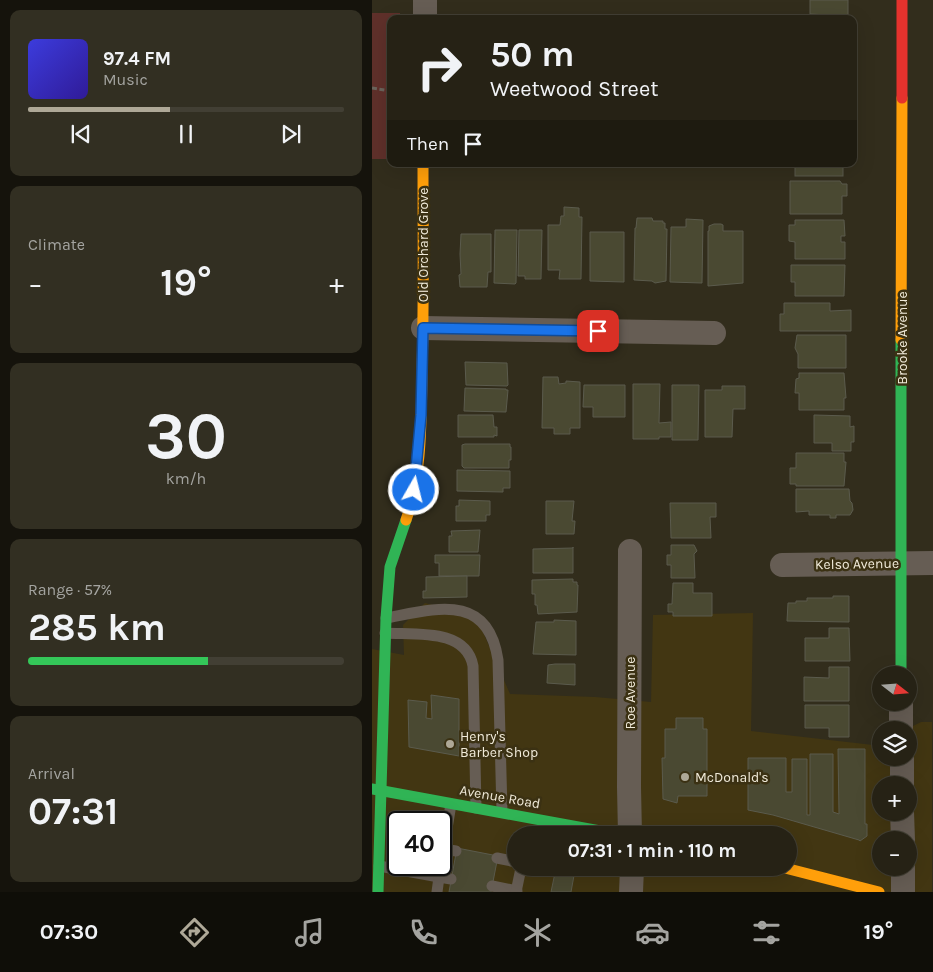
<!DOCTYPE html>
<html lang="en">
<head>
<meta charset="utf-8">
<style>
  body { margin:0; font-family:Karla,sans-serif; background:#322f22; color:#f1f3f6; height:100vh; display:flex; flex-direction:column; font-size:19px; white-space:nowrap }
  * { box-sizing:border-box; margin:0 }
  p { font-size:16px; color:#a4a4a0 }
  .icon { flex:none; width:28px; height:28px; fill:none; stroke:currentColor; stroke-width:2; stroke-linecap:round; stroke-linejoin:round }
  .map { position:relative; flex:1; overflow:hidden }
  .drawer { display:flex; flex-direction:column; gap:10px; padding:10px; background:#15130c; width:372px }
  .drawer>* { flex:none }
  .hud { position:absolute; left:15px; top:15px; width:470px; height:152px; border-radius:10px; box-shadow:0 5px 20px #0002,0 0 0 1px #423f34; background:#262215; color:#f1f3f6; overflow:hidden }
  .needle { width:32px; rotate:107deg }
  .controls { position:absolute; left:500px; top:666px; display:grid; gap:10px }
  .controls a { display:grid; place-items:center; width:45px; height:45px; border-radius:50%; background:#262215; box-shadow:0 5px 20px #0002,0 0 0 1px #423f34; font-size:25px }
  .speed { position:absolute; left:15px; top:811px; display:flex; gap:10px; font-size:25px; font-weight:700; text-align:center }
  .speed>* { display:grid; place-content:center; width:65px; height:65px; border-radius:50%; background:#262215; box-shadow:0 5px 20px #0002,0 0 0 1px #423f34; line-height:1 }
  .speed .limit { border:2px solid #111; border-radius:8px; background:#fff; color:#111 }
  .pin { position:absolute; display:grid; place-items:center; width:42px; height:42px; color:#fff; margin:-21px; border-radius:10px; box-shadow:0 2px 8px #0006 }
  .me { position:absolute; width:55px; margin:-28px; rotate:8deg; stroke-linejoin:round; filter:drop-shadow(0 0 4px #0008) }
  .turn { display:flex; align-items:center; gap:18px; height:105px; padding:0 20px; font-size:22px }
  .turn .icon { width:65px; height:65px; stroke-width:2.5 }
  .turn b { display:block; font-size:35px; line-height:42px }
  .then { display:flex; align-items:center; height:48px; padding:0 20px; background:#0003; gap:10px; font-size:19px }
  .big { font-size:38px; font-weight:700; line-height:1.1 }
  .drawer .tile { flex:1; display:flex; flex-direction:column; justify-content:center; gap:8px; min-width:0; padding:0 18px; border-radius:10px; background:#322f22 }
  .drawer .dial { align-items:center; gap:0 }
  .dial b { font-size:65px; line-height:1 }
  .song { display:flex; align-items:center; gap:15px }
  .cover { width:60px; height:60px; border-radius:8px; background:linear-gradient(135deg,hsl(240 70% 55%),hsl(250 70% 35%)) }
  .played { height:5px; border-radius:2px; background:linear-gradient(90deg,#aea897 45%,#423f34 45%) }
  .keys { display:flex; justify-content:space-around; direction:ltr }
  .heat { display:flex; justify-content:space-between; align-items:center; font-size:28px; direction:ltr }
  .charge { height:8px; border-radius:4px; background:linear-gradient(90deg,#34c759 57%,#423f34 0) }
  .trip { position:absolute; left:135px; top:826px; width:290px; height:50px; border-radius:25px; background:#262215; box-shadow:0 5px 20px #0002,0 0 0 1px #423f34; font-weight:700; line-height:50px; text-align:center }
  .dock { display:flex; height:80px; justify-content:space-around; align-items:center; background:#0f0e08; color:#a4a4a0 }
  .dock .icon { width:35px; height:35px }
  .dock .on { color:#aea897 }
  .dock b { font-size:22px; color:#f1f3f6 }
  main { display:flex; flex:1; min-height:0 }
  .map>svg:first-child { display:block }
</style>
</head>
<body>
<main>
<section class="drawer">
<div class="tile">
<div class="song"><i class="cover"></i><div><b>97.4 FM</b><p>Music</p></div></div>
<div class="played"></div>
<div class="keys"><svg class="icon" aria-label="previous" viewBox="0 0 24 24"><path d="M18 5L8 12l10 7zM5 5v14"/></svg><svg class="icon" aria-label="pause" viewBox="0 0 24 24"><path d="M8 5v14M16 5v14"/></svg><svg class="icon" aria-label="next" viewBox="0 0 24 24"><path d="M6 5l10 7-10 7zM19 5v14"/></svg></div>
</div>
<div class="tile"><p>Climate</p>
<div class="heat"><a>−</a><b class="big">19°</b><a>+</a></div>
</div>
<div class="tile dial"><b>30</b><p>km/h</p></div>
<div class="tile"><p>Range · 57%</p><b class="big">285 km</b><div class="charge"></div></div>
<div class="tile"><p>Arrival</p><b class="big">07:31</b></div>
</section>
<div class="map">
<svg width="561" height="892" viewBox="0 0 561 892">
  <rect width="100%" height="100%" fill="#322d1c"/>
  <!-- built -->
  <path fill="#423612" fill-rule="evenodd" d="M53 603 104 616 138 694 223 697 279 702 281 615 381 613 379 731 501 745 509 741V758H536V730H533L549 722H560V892H0V649L32 655 31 625ZM509 785H536V812H509ZM26 822H69V865H26ZM144 835H416V868H144ZM509 840H536V868H509Z"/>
  <!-- green -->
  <polygon fill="#5f302a" points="0,13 28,13 28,19 19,19 19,159 0,159"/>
  <!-- building -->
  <g fill="#4a4932" stroke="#5b5b4d">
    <polygon points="438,0 476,0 476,19 456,19 456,15 438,14"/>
    <rect x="423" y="164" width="48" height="12"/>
    <polygon points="418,181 468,181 470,184 475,184 475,196 470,196 470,214 418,214"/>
    <polygon points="192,207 207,208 207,217 210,217 209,279 187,279 188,270 176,270 176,225 188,225 189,216 192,216"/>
    <polygon points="265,218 280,218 281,221 291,221 291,223 293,223 293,229 295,229 294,281 283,283 280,281 262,280 263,228 264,228"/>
    <polygon points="314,219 331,220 330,283 298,282 299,227 314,227"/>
    <polygon points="423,220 472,220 473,236 469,236 469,242 473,242 473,259 423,259 423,242 417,241 417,225 423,225"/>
    <polygon points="342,224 349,224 351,225 351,231 371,231 371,283 336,286 336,231 337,231 337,226"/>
    <polygon points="123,230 145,230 144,283 143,284 122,283"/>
    <polygon points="147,230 170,230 169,279 153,279 153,276 146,276"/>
    <polygon points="218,232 252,232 252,282 218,281"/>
    <polygon points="89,234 119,234 119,272 116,272 115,287 88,287 87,275 89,274 88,254"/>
    <polygon points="419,265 473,265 472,296 423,296 423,282 419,282"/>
    <polygon points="412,303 458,303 458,311 479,310 479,331 408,331 408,314 412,314"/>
    <polygon points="425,335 474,335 474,368 426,368 426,354 423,348"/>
    <polygon points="93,362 135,363 136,385 135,386 94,385"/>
    <polygon points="427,373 472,373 474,398 472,398 472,410 427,410 427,393 423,393 424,379 427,378"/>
    <polygon points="171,377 186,377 187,384 194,383 194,381 208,382 208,428 198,428 198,434 182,434 182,428 170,428"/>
    <polygon points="261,384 288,384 287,423 299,422 299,437 287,437 287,439 261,439"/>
    <polygon points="212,385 253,385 253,417 221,417 221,407 211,407"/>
    <polygon points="300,385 327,385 326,440 300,440"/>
    <polygon points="350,386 373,386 373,409 361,409 360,437 333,437 333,390 350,390"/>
    <polygon points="93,388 134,389 134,390 136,390 134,412 92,411"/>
    <polygon points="86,415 121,415 122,427 125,427 125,436 122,435 122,437 86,437"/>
    <polygon points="442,415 478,416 478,427 482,426 482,442 479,442 479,451 460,451 460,443 442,443"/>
    <polygon points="93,444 138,444 138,447 139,447 139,460 137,460 137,468 92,468 90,466 90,445"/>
    <polygon points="424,453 472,453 472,462 474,462 472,486 424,486 424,484 418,484 418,468 424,468"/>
    <polygon points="85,470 138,471 138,488 131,488 131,492 85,491"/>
    <polygon points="424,489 477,489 478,501 480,503 481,510 478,515 464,515 464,518 458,518 458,515 437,515 437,511 424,512"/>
    <polygon points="87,500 118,501 118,515 114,515 114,521 84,521 84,506 87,506"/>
    <polygon points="174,501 202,501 200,521 203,521 202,534 174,534"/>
    <polygon points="298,503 344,503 344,517 338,517 339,538 299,538"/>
    <polygon points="108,530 106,552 77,552 77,536 80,536 79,531"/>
    <polygon points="299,545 322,545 325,551 322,554 323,578 299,578 299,565 295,565 295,555 299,555"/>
    <polygon points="201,547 201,573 161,573 161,549 201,548"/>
    <polygon points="63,555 108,555 107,576 67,576 67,563 63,563"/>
    <polygon points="95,576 95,597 51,598 51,591 54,591 54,577"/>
    <polygon points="201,579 201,582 205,582 205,585 206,585 205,612 166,614 165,605 163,605 163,594 160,594 160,580"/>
    <polygon points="301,583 321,583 321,593 340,593 340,616 301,616 301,612 296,612 296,604 300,604"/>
    <polygon points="461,596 477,596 477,622 415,621 416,603 424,603 424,601 435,601 435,598 461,598"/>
    <polygon points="182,620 204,621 204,655 161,654 164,622 182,622"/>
    <polygon points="457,628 477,628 478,661 433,661 433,638 457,638"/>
    <polygon points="183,664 203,664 203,685 175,683 176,665"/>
    <polygon points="457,667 477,667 477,701 432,701 432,677 457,678"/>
    <polygon points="59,695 87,699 87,756 37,747 36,700 55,702 54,718 60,719"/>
    <polygon points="433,705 477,705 477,737 457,737 457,728 433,728"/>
    <polygon points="304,718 331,718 331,729 335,729 335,796 306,796 305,803 291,799 290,758 293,758 293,729 304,729"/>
    <polygon points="466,749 493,749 493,824 495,824 495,836 488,841 487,840 401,815 376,810 376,758 414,758 414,792 420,792 420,759 435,759 435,815 438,815 438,754 461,754 461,812 467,814"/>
    <polygon points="85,848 126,856 119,892 77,892"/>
    <polygon points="184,868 203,870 199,892 179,892"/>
  </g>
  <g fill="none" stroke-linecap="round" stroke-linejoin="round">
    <!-- path -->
    <polyline stroke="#6b645b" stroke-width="3" stroke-dasharray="5 2.5" stroke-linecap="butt" points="0,88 19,91"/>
    <!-- lane -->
    <g stroke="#665d54" stroke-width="11">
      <path d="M14 618C63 609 116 592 126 660L130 812"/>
      <path d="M13 633C43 635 94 628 101 666L104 808"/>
      <polyline points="71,849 84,851"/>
      <polyline points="125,858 144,862"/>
      <polyline points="69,865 79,804"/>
      <polyline points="7,866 67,877 69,865"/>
      <polyline points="120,886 145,891"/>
      <polyline points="65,892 67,877 79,879"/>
      <polyline points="144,892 149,868"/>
    </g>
    <!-- street -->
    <g stroke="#665d54" stroke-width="24">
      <polyline points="53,19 53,0"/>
      <polyline points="51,328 342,333"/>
      <polyline points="410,565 561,563"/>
      <polyline points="529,702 529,730"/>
      <polyline points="530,758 530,785"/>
      <polyline points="530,812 531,840"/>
      <polyline points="258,835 257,787 258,551"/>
      <polyline points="259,892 260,868"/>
      <polyline points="531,892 531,868"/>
    </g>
    <!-- fast -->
    <g stroke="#30b455" stroke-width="11">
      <polyline points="529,675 529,340"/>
      <polyline points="0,789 250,835"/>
      <polyline points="6,892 14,618 18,567 34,520"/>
    </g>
    <!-- slow -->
    <g stroke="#ff9f0a" stroke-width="11">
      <polyline points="529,340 530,98"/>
      <path d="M34 520C50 474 49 423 50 373 52 304 51 234 51 164"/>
      <polyline points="413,868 507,892"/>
    </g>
    <!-- jam -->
    <polyline stroke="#e5322d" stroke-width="11" points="530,98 530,0"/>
  </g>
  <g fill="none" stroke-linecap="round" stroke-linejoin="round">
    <!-- route casing -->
    <g stroke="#114b97" stroke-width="12">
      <polyline id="route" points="42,490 49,415 51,328 226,331"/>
    </g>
    <!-- route -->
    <use href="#route" stroke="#1a73e8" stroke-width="9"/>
  </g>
  <!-- markers -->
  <g fill="#aea897" stroke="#3b3113" stroke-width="2">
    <circle cx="78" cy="744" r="5"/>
    <circle cx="313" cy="777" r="5"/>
  </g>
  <g text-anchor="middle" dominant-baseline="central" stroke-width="5" stroke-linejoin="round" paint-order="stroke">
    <!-- street labels -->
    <g font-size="14" fill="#f0ead9" stroke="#3b3113">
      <text transform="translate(51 245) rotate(-90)">Old Orchard Grove</text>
      <text transform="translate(530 338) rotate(-90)">Brooke Avenue</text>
      <text transform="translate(485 564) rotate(-1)">Kelso Avenue</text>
      <text transform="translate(258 693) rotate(-90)">Roe Avenue</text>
      <text transform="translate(128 797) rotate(10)">Avenue Road</text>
    </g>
    <!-- poi labels -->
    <g font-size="14" fill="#f0ead9" stroke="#3b3113" text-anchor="start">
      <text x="88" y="736">Henry's<tspan x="88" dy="16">Barber Shop</tspan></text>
      <text x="323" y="777">McDonald's</text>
    </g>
  </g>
</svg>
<div class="controls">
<a><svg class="needle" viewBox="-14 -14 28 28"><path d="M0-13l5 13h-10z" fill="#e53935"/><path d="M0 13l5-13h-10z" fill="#a4a4a0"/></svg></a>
<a><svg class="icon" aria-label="layers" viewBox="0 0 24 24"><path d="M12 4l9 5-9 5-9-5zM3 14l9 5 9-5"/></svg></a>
<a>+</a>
<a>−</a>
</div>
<div class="speed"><div class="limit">40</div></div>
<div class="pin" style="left:226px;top:331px;background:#d93025"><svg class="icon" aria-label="arrive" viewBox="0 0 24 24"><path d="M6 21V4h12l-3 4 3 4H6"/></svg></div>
<svg class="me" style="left:42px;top:490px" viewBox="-20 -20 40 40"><circle r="17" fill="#1a73e8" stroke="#fff" stroke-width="3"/><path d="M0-11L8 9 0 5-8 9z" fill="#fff"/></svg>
<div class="trip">07:31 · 1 min · 110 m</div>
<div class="hud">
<div class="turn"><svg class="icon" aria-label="right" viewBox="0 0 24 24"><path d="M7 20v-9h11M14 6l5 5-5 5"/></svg><div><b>50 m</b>Weetwood Street</div></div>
<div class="then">Then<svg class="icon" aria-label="arrive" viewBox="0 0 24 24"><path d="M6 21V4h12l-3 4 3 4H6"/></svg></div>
</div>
</div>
</main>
<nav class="dock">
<b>07:30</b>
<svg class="icon on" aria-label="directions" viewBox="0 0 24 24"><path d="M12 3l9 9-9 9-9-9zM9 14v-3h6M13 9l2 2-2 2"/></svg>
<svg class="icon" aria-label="music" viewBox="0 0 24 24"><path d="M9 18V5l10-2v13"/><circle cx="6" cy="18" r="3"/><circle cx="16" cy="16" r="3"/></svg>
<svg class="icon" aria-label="phone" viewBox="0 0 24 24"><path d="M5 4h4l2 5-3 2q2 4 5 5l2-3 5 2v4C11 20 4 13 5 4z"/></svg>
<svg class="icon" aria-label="climate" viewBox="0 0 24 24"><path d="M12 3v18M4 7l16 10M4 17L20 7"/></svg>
<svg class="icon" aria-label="car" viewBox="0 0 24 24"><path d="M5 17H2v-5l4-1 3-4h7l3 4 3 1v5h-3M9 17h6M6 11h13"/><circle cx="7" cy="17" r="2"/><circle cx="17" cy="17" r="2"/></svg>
<svg class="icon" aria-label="filters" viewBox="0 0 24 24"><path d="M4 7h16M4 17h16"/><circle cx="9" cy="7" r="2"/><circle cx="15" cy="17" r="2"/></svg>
<b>19°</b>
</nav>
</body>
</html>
